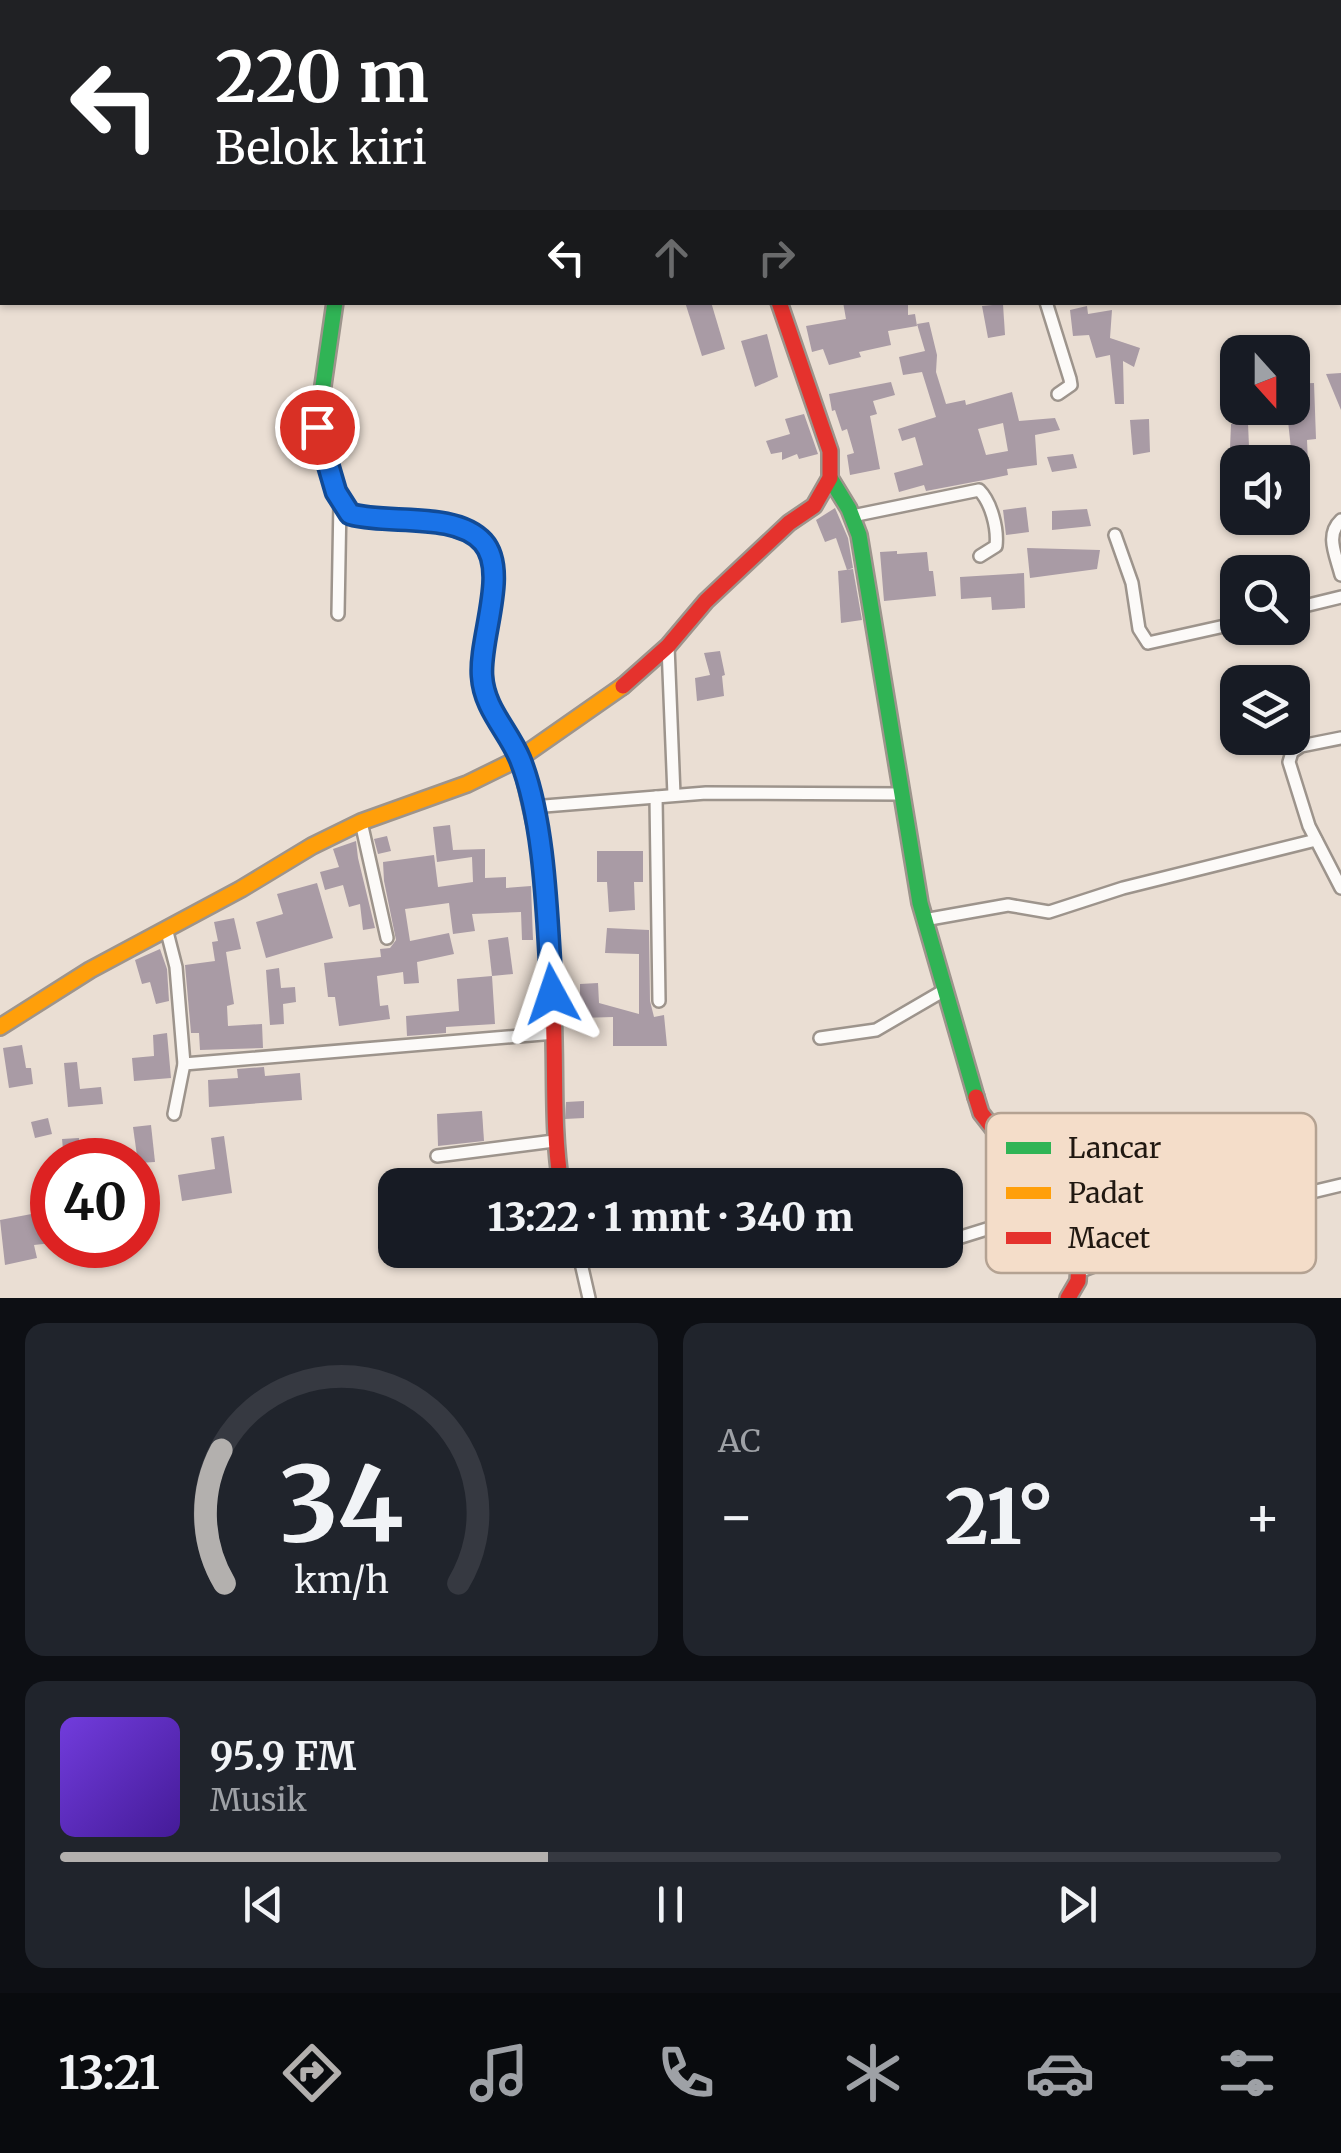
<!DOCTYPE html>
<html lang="id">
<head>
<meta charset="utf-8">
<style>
  body { margin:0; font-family:Merriweather,serif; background:#20242c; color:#f1f3f6; height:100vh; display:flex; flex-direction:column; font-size:38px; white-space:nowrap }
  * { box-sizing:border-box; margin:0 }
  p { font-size:32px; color:#9ea1a6 }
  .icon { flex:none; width:55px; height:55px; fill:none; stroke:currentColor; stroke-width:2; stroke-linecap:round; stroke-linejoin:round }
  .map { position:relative; height:1298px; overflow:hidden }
  .sheet { display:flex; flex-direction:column; gap:25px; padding:25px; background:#0d0f14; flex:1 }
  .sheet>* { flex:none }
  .top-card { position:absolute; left:0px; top:0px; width:1342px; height:305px; box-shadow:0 2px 8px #0004; background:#202124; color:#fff; overflow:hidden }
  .needle { width:65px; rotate:159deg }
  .buttons { position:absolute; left:1220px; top:335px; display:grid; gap:20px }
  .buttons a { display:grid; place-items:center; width:90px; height:90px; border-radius:20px; background:#171b24; box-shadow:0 2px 8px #0004; font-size:50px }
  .speed { position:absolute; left:30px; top:1138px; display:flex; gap:20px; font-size:50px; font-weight:700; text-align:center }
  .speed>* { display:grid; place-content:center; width:130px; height:130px; border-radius:50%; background:#171b24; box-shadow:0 2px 8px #0004; line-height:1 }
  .speed .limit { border:15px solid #d22; background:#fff; color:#111 }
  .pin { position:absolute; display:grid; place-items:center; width:85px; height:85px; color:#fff; margin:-42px; border:5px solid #fff; border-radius:50%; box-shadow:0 2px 10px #0007 }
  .me { position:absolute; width:110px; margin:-55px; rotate:355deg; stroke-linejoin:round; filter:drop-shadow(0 0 8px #0008) }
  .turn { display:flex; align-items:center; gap:35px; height:210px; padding:0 50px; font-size:45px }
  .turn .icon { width:130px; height:130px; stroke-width:2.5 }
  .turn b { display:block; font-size:70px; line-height:85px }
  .lanes { display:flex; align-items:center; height:95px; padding:0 50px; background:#0003; justify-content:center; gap:50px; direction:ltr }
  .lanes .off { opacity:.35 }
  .big { font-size:75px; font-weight:800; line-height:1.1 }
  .sheet .tile { flex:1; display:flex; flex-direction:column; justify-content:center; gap:15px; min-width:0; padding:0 35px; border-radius:20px; background:#20242c }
  .sheet .dial { align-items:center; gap:0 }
  .dial svg { height:260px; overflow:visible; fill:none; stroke:#363941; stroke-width:7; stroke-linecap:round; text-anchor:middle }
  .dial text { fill:#f1f3f6; stroke:none }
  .song { display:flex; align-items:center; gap:30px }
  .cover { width:120px; height:120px; border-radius:15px; background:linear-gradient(135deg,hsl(260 70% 55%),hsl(260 70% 35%)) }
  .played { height:10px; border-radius:5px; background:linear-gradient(90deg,#b3b0ae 40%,#363941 40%) }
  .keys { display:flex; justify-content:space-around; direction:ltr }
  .heat { display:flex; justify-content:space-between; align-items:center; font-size:55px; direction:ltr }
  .sheet .tiles { flex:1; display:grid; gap:25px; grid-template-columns:1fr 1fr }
  .tile:last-child { grid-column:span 2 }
  .trip { position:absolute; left:378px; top:1168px; width:585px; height:100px; border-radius:20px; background:#171b24; box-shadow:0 2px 8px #0004; font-weight:800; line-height:100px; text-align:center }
  .tabs { display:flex; height:160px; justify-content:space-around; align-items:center; background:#090b0e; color:#9ea1a6 }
  .tabs .icon { width:70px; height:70px }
  .tabs .active { color:#b3b0ae }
  .tabs b { font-size:45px; color:#f1f3f6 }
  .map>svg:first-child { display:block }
</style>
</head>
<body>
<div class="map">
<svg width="1341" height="1298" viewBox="0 0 1341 1298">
  <rect width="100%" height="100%" fill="#eaded3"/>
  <!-- building -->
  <g fill="#a99ba5" fill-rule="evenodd">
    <polygon points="685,302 711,302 725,349 702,356"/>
    <polygon points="843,302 908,302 908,315 915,314 917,326 888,331 891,345 859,352 861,357 829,365 823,349 812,352 806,326 846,319"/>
    <polygon points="1003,304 1005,335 988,338 982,306"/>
    <polygon points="1087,306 1088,314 1112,310 1110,338 1140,348 1134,367 1123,361 1124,404 1115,404 1110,355 1096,358 1089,335 1073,336 1070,310"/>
    <path d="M929 322 937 355 936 372 946 404 965 400 966 405 1012 392 1019 421 1055 418 1060 430 1035 435 1037 465 1007 469 1008 475 984 480 926 491 924 485 899 492 894 473 923 465 915 437 902 441 898 429 936 417 922 372 903 375 899 357 925 351 917 324ZM1003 423 1008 451 986 455 978 429Z"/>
    <polygon points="767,334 778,377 755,387 741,341"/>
    <polygon points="1341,373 1341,410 1326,374"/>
    <polygon points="891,382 895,395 873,401 877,414 870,416 880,469 850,475 847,455 854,453 847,429 842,431 835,410 832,411 829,394"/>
    <polygon points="1314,383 1316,439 1307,440 1308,463 1286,462 1286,449 1291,449 1288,421 1292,420 1292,384"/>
    <polygon points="804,414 818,454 799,459 797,454 782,460 782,452 771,454 766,441 790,434 785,419"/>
    <polygon points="1149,419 1150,452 1133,455 1130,420"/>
    <polygon points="1248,423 1249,447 1230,449 1231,424"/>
    <polygon points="1073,454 1077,468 1052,472 1047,457"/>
    <polygon points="1026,507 1029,532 1006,535 1003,510"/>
    <polygon points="835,508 848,538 853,568 847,570 836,538 825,542 816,520"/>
    <polygon points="1087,509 1091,526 1052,530 1052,511"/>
    <polygon points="1027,548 1100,550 1097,569 1030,578"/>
    <polygon points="897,551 897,554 927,552 929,571 933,571 936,596 884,601 880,552"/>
    <polygon points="853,569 862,620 841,623 838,571"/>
    <polygon points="1024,573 1025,608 992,610 991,597 961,599 960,577"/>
    <polygon points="720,651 725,675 722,676 724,696 697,701 695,678 710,675 704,653"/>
    <polygon points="450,825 453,850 485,849 485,878 506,877 506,888 531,886 533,940 522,940 521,912 472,914 475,931 453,934 449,903 405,909 410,941 449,933 454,954 417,962 419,983 404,984 403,972 377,976 380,1006 388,1005 390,1019 339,1026 335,997 328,997 324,963 381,957 380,949 390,948 396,940 384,881 383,862 434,855 438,887 473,882 472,857 437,862 433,827"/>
    <polygon points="387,836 391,851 378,854 374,839"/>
    <polygon points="356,841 358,858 375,928 363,930 360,904 349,907 343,885 325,890 320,872 339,867 333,849"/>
    <polygon points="597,851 643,851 643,882 634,882 635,910 609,912 607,882 597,882"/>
    <polygon points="317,883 333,938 266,958 256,922 283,914 277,894"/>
    <polygon points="234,918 241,949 226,952 234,1004 227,1006 228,1026 262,1024 263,1048 200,1050 199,1033 191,1033 185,965 215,961 212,942 218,941 214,922"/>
    <polygon points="607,928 649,930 650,1001 654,1017 664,1015 667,1046 613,1046 613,1017 580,1018 580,984 598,983 599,1003 639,1014 639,954 605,953"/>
    <polygon points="508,937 513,974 492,976 488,940"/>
    <polygon points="160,949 167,969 169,1001 156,1004 150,982 142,984 135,960"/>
    <polygon points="279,968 281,988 295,987 296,1002 283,1004 284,1024 270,1025 266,970"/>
    <polygon points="492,976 495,1024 446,1027 446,1033 407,1036 406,1016 459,1011 457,979"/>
    <polygon points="167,1033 171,1078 134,1081 132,1058 154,1056 153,1035"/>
    <polygon points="22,1045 26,1068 31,1068 33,1084 9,1088 3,1048"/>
    <polygon points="77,1062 80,1089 101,1087 103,1104 68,1107 64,1063"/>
    <polygon points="264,1067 265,1076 300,1073 302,1100 209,1107 208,1080 238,1078 237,1069"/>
    <polygon points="584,1101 584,1118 565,1119 566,1102"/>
    <polygon points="482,1111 484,1141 438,1146 437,1114"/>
    <polygon points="48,1118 52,1134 35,1138 31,1122"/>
    <polygon points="151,1125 155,1162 138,1163 133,1127"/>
    <polygon points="224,1136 232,1193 182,1201 178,1175 215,1169 211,1138"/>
    <polygon points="79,1138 81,1160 64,1160 62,1139"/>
    <polygon points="148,1189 149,1197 156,1196 158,1211 147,1213 149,1230 138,1231 138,1190"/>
    <polygon points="52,1199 52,1243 34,1245 37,1258 5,1265 0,1220 42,1212 40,1200"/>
  </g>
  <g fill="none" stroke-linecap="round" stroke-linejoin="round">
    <!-- street casing -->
    <g stroke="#9d948c" stroke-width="16">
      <g id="street">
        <polyline points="710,0 712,2"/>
        <polyline points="0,31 2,34"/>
        <polyline points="1046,302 1070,379 1071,385 1058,394"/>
        <path d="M852 516 979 490C991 502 998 528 996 546L980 556"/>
        <path d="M1341 520C1325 535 1336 555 1341 575"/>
        <polyline points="1115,535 1132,583 1139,629 1148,643 1238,623"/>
        <polyline points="1292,609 1341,597"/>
        <polyline points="338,614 340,501"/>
        <polyline points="668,646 674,795"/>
        <polyline points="1341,738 1301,746 1292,752 1289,762 1309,826 1341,888"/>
        <polyline points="656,797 659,1001"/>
        <polyline points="532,807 706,793 902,794"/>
        <polyline points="361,822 387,938"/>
        <polyline points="924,920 1008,905 1049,912 1123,888 1316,840"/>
        <polyline points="166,928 176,967 184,1064 174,1114"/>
        <polyline points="820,1038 876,1030 943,991"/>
        <polyline points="184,1064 555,1033"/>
        <polyline points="437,1156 554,1141"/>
        <polyline points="945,1242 1051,1209"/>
        <polyline points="578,1250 589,1298"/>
        <polyline points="1081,1271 1245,1208 1341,1185"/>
      </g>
    </g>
    <!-- fast casing -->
    <g stroke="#9d948c" stroke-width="20">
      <g id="fast">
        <polyline points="335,302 317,427 336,492 345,510 362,518 438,522 477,536 491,554 494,580 481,672 491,709 520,758 539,842 552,993"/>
        <polyline points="830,478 849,509 859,535 920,903 976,1097"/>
      </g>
    </g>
    <!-- slow casing -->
    <g stroke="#9d948c" stroke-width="20">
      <polyline id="slow" points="0,1027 90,970 241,889 312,846 361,822 467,784 520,758 623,686"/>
    </g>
    <!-- jam casing -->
    <g stroke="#9d948c" stroke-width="20">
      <g id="jam">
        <polyline points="1340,5 1341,5"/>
        <polyline points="623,686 668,646 706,601 789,523 814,506 830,478 830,451 779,302"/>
        <path d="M552 993C557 1057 551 1121 561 1185"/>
        <polyline points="976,1097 981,1113 1041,1190 1079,1264 1078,1281 1068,1298"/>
      </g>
    </g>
    <!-- street -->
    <use href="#street" stroke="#fcfaf8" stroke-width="11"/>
    <!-- fast -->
    <use href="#fast" stroke="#30b455" stroke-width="15"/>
    <!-- slow -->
    <use href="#slow" stroke="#ff9f0a" stroke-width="15"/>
    <!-- jam -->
    <use href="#jam" stroke="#e5322d" stroke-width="15"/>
  </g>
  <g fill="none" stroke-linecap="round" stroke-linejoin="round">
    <!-- route casing -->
    <g stroke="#114b97" stroke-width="25">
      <path id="route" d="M317 427 336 492 350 514C386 525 455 511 483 542 509 571 479 638 482 676 484 709 508 730 520 759 546 824 547 923 552 994"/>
    </g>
    <!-- route -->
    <use href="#route" stroke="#1a73e8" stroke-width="18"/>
  </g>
  <!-- legend -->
  <rect x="986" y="1113" width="330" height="160" rx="15" fill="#f4ddc9" stroke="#b4a292" stroke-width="2.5"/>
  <rect x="1006" y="1142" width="45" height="12" fill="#30b455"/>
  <rect x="1006" y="1187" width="45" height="12" fill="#ff9f0a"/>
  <rect x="1006" y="1232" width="45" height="12" fill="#e5322d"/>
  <g font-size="28" fill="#201811">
    <text x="1068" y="1158">Lancar</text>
    <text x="1068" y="1203">Padat</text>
    <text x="1068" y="1248">Macet</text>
  </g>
</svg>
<div class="buttons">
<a><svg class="needle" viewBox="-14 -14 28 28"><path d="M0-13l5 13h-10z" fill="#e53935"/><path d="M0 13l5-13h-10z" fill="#9ea1a6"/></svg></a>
<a><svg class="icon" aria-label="sound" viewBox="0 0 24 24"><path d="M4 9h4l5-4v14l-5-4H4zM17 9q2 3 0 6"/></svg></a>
<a><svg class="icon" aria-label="search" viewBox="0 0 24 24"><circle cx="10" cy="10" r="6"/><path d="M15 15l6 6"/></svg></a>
<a><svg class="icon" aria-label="layers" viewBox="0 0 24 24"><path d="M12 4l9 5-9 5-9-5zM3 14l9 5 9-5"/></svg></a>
</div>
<div class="speed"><div class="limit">40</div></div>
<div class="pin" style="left:317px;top:427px;background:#d93025"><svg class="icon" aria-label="arrive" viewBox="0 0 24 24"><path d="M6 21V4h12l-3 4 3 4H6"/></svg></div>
<svg class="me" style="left:552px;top:994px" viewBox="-20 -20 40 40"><path d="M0-17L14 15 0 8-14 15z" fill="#1a73e8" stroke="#fff" stroke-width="4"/></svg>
<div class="trip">13:22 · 1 mnt · 340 m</div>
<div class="top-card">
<div class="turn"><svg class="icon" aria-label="left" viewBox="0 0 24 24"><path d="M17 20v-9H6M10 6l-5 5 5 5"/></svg><div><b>220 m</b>Belok kiri</div></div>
<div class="lanes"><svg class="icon" aria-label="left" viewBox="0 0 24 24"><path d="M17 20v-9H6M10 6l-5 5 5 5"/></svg><svg class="icon off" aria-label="ahead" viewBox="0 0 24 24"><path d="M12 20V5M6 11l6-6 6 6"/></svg><svg class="icon off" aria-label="right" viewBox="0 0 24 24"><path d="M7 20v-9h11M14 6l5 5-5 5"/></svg></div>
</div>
</div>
<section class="sheet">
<div class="tiles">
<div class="tile dial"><svg viewBox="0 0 100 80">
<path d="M14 69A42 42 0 1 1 86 69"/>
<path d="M14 69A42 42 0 0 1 13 28" stroke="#b3b0ae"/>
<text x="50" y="56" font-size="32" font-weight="700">34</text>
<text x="50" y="72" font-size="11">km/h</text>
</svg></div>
<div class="tile"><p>AC</p>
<div class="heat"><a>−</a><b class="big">21°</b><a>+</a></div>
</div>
<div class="tile">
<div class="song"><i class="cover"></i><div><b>95.9 FM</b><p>Musik</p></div></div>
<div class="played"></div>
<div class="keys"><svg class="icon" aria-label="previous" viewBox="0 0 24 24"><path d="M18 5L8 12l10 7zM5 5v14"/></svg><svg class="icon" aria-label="pause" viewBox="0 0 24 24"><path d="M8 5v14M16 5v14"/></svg><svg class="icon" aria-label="next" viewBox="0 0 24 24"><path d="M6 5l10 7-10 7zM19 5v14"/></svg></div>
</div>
</div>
</section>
<nav class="tabs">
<b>13:21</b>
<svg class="icon active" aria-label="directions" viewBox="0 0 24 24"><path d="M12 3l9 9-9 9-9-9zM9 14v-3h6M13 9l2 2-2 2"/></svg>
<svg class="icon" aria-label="music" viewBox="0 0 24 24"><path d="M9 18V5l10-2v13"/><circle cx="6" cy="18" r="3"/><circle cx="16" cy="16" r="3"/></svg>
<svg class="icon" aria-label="phone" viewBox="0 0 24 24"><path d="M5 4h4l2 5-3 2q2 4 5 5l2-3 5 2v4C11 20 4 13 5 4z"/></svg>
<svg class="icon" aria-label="climate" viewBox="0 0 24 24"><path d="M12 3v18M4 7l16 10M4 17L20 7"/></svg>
<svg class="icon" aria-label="car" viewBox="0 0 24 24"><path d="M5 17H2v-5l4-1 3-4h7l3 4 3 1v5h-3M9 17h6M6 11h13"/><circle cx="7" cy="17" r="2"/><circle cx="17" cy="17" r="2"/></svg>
<svg class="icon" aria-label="filters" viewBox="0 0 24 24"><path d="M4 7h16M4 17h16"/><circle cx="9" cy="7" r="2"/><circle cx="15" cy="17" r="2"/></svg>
</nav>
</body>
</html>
